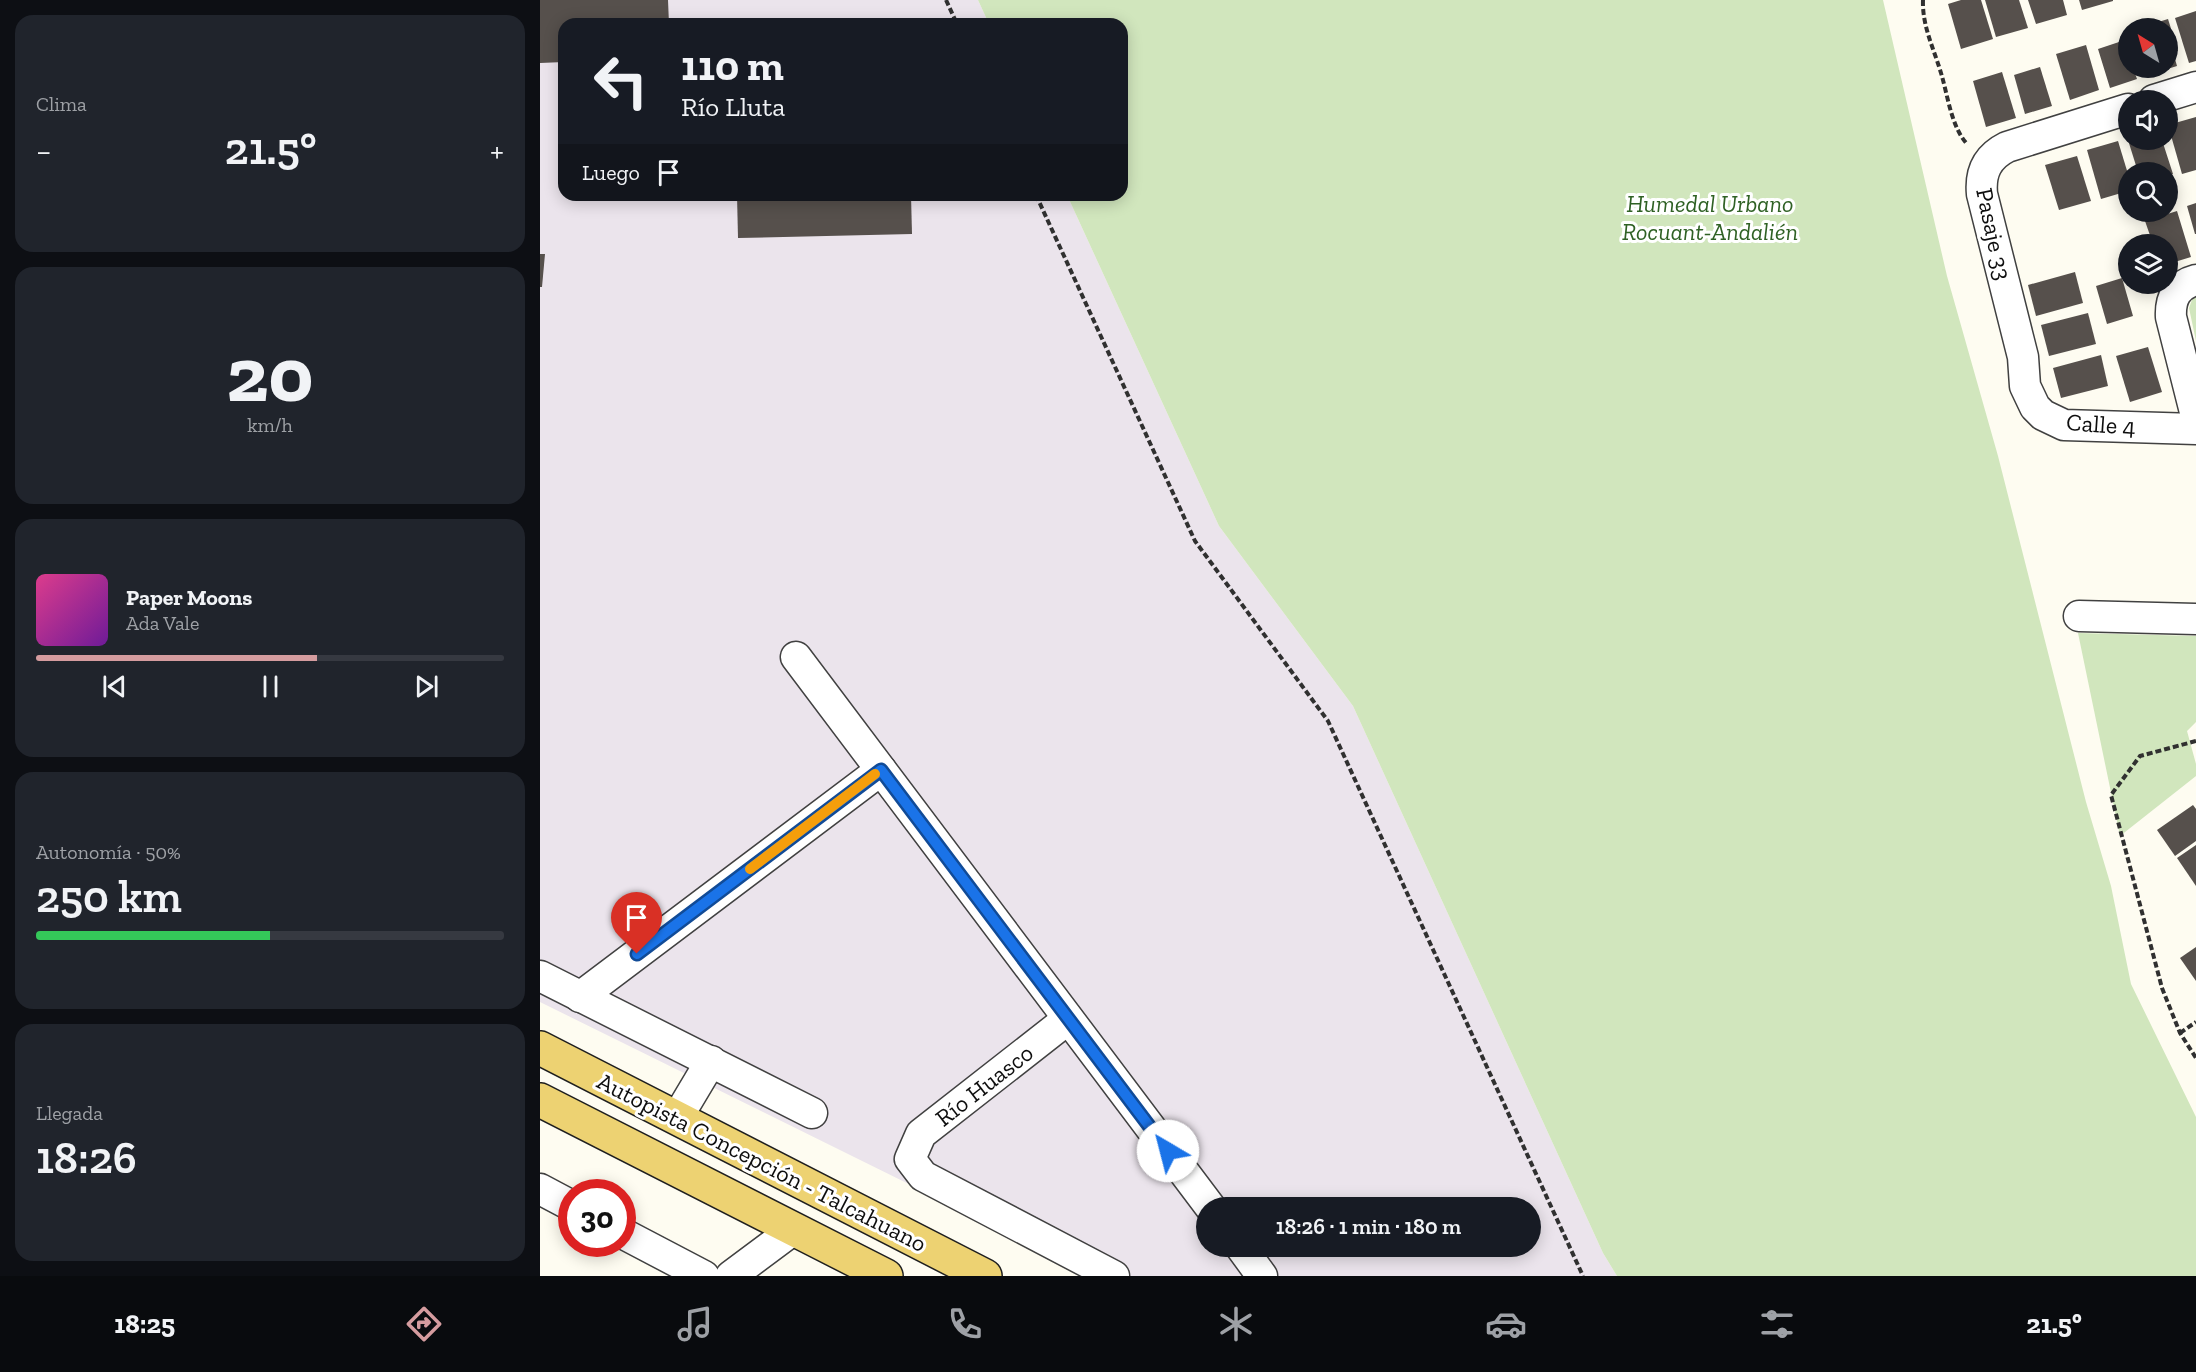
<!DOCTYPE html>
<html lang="es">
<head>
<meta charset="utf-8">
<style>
  body { margin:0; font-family:"Zilla Slab",serif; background:#20242c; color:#f1f3f6; height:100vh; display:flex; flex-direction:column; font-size:22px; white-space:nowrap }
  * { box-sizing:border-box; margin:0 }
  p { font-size:20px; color:#9ea1a6 }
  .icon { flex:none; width:33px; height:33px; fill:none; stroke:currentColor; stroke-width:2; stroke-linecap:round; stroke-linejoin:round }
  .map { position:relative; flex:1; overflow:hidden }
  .panel { display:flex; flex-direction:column; gap:15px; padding:15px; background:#0d0f14; width:540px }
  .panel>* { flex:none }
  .guide { position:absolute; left:18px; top:18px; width:570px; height:183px; border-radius:18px; box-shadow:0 3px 15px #0003; background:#171b24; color:#f1f3f6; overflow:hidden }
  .needle { width:39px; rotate:323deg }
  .buttons { position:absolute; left:1578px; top:18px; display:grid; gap:12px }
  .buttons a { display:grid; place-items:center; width:60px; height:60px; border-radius:50%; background:#171b24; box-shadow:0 3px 15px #0003; font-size:30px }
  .speed { position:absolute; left:18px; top:1179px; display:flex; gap:12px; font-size:30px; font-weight:700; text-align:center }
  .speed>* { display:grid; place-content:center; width:78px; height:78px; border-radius:50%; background:#171b24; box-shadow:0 3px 15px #0003; line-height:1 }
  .speed .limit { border:9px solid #d22; background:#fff; color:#111 }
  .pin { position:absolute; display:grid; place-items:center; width:51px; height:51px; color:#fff; margin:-62px -26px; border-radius:50% 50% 50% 0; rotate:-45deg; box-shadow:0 0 6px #0007 }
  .pin .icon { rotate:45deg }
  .me { position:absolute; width:66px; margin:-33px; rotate:323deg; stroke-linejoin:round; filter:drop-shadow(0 0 4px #0008) }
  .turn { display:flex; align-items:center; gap:21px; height:126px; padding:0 24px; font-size:27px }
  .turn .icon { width:78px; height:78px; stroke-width:2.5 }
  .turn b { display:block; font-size:42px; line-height:51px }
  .then { display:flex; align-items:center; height:57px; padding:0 24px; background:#0003; gap:12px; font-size:22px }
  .big { font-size:45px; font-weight:600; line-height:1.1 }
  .panel .card { flex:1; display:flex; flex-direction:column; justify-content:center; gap:9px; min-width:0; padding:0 21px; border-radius:18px; background:#20242c }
  .panel .dial { align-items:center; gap:0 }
  .dial b { font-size:78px; line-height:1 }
  .song { display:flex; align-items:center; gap:18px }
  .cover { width:72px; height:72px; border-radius:9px; background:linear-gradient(135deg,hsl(330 70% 55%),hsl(280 70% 35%)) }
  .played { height:6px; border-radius:3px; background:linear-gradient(90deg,#d59c9f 60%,#363941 60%) }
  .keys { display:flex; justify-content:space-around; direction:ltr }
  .heat { display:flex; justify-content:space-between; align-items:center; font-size:33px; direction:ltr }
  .charge { height:9px; border-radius:4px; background:linear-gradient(90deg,#34c759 50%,#363941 0) }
  .trip { position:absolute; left:656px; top:1197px; width:345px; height:60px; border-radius:30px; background:#171b24; box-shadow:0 3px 15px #0003; font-weight:600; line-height:60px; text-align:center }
  .dock { display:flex; height:96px; justify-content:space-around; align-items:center; background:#090b0e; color:#9ea1a6 }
  .dock .icon { width:42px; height:42px }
  .dock .active { color:#d59c9f }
  .dock b { font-size:27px; color:#f1f3f6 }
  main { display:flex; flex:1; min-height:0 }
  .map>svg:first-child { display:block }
</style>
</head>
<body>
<main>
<section class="panel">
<div class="card"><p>Clima</p>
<div class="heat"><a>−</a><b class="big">21.5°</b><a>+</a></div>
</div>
<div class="card dial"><b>20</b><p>km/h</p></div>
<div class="card">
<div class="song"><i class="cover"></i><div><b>Paper Moons</b><p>Ada Vale</p></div></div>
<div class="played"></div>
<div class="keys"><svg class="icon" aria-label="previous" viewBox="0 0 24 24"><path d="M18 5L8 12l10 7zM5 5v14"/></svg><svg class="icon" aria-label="pause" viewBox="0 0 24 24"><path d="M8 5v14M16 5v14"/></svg><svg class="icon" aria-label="next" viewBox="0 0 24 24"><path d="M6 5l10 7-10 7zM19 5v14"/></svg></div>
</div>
<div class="card"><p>Autonomía · 50%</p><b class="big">250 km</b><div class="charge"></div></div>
<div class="card"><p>Llegada</p><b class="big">18:26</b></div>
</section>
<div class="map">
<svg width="1656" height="1276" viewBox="0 0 1656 1276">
  <rect width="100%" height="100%" fill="#fefcf1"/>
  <!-- industrial -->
  <path fill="#ebe4ec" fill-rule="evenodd" d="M0 0H438L449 24H24V195H527L679 526 813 706 1063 1253 1077 1276H555L0 1002ZM666 1208H990V1246H666Z"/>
  <!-- green -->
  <g fill="#d1e6bd">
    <polygon points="438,0 1343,0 1407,276 1458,456 1546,802 1571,886 1591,984 1656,1117 1656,1276 1077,1276 1063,1253 813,706 679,526 527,195 582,195 582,24 449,24"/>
    <polygon points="1656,296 1656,341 1649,308 1653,297"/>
    <polygon points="1538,633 1656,636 1656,722 1647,731 1656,764 1656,776 1580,836"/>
  </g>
  <!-- building -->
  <g fill="#56504c">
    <polygon points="0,0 128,0 129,24 24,24 24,62 0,63"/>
    <polygon points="1421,0 1441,0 1453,39 1421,49 1408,4"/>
    <polygon points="1445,0 1479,0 1488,28 1456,37"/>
    <polygon points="1488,0 1523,0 1527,15 1496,24"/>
    <polygon points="1539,0 1573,0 1573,1 1542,10"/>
    <polygon points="1656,11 1656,61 1649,63 1635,18"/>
    <polygon points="1628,19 1638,51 1633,52 1637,66 1608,75 1606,68 1628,68 1628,28 1599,28"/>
    <polygon points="1585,40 1588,53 1588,68 1593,68 1597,79 1570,88 1558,49"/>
    <polygon points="1546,45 1559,90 1530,100 1516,54"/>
    <polygon points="1500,67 1512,106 1485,114 1474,75"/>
    <polygon points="1462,72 1476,118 1446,127 1433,81"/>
    <polygon points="1656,117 1656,170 1642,174 1628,125"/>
    <polygon points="1588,140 1622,140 1633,174 1628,176 1628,172 1598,172"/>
    <polygon points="1578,141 1588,174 1588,191 1561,199 1547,150"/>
    <polygon points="1537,156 1551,201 1519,210 1505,165"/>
    <polygon points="197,195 371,195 372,234 198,238"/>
    <polygon points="1656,203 1656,234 1655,234 1647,206"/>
    <polygon points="1637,211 1651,257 1628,264 1628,244 1613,244 1605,221"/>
    <polygon points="0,254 5,254 2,287 0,287"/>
    <polygon points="1535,272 1543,303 1496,316 1488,285"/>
    <polygon points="1582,278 1593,316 1567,324 1556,286"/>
    <polygon points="1548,313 1556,344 1509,356 1501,325"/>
    <polygon points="1608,347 1622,392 1590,402 1576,356"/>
    <polygon points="1561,355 1568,386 1521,398 1513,368"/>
    <polygon points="1653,805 1656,809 1656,841 1635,856 1617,830"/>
    <polygon points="1656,845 1656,886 1637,858"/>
    <polygon points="1656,947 1656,981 1640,958"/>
  </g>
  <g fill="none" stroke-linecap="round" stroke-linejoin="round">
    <!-- street casing -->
    <g stroke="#414141" stroke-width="33">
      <g id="street">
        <polyline points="1614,100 1656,87"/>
        <path d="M1588 109 1467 147C1447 157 1440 173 1442 194L1483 357 1485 386 1495 407 1503 415 1524 425 1656 429"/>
        <path d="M1656 280C1637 285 1630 298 1631 317L1656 416"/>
        <polyline points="1539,616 1656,619"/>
        <polyline points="256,657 671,1208"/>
        <polyline points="0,976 272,1113"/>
        <polyline points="40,997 341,770"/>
        <polyline points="528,1019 381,1134 370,1159 383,1176 574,1276"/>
        <polyline points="137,1118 171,1061"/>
        <polyline points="0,1189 32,1206"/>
        <polyline points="82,1233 164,1276"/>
        <polyline points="700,1246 722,1276"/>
        <polyline points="191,1276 254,1229"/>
      </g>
    </g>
    <!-- primary casing -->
    <g stroke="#1f1f1f" stroke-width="36">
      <g id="primary">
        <polyline points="0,1048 445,1276"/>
        <polyline points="0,1100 346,1276"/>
      </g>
    </g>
    <!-- path -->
    <g stroke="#303030" stroke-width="4" stroke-dasharray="6 3" stroke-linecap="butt">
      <polyline points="406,0 417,24"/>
      <path d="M1383 0C1382 26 1394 49 1401 73 1408 96 1411 126 1427 144"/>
      <polyline points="496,195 655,541 788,721 1043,1276"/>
      <polyline points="1656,741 1600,756 1571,795 1622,988 1640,1033 1656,1058"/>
      <polyline points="1640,1033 1656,1022"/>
    </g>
    <!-- street -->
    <use href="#street" stroke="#fff" stroke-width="30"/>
    <!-- primary -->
    <use href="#primary" stroke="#edd272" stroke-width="33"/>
  </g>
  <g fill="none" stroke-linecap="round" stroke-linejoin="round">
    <!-- route casing -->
    <g stroke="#114b97" stroke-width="15">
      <polyline id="route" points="97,954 341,770 628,1151"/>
    </g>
    <!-- route -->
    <use href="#route" stroke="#1a73e8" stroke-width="10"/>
    <!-- slow -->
    <polyline stroke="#f59e0b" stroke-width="10" points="210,869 335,774"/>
  </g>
  <g text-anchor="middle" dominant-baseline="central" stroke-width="6" stroke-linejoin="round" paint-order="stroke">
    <!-- park labels -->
    <g font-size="24" font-style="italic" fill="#2f6124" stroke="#fff">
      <text x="1170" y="203">Humedal Urbano<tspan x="1170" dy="28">Rocuant-Andalién</tspan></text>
    </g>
    <!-- street labels -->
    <g font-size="24" fill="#0e0e0e" stroke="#fff">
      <text transform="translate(1454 234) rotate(78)">Pasaje 33</text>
      <text transform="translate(1561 424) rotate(4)">Calle 4</text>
      <text transform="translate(444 1085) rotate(-38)">Río Huasco</text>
      <text transform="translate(222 1162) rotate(27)">Autopista Concepción - Talcahuano</text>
    </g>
  </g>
</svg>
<div class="buttons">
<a><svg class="needle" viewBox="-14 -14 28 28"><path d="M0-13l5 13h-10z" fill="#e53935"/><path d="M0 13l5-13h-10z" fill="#9ea1a6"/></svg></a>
<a><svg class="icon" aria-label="sound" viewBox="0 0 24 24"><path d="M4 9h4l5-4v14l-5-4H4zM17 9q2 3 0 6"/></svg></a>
<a><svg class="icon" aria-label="search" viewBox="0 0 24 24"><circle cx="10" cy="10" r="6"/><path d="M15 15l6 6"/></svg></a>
<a><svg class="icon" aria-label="layers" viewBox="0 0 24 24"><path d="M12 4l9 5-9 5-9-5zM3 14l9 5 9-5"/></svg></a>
</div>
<div class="speed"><div class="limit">30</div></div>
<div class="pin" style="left:97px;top:954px;background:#d93025"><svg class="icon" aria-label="arrive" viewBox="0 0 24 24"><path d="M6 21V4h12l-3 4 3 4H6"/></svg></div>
<svg class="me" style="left:628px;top:1151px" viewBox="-20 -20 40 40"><circle r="19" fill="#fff"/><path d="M0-13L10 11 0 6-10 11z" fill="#1a73e8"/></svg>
<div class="trip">18:26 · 1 min · 180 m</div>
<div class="guide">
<div class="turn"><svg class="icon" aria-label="left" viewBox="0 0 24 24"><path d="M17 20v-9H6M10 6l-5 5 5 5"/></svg><div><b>110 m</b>Río Lluta</div></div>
<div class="then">Luego<svg class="icon" aria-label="arrive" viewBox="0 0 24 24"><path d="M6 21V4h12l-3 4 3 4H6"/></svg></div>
</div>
</div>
</main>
<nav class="dock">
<b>18:25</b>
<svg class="icon active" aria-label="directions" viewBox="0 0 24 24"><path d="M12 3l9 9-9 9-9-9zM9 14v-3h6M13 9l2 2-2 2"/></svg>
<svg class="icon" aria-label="music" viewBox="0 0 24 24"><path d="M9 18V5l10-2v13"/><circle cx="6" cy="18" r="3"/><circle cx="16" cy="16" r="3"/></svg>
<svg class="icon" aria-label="phone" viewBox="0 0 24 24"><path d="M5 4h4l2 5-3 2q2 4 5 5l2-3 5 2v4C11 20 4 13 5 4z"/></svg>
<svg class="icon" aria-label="climate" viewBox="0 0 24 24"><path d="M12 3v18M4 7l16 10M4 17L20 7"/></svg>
<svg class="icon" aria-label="car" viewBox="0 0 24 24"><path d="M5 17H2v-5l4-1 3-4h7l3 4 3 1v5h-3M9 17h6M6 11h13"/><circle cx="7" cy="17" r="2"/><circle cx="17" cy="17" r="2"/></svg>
<svg class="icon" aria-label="filters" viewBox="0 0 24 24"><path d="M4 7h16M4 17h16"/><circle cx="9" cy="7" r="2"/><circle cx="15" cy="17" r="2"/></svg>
<b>21.5°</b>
</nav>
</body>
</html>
